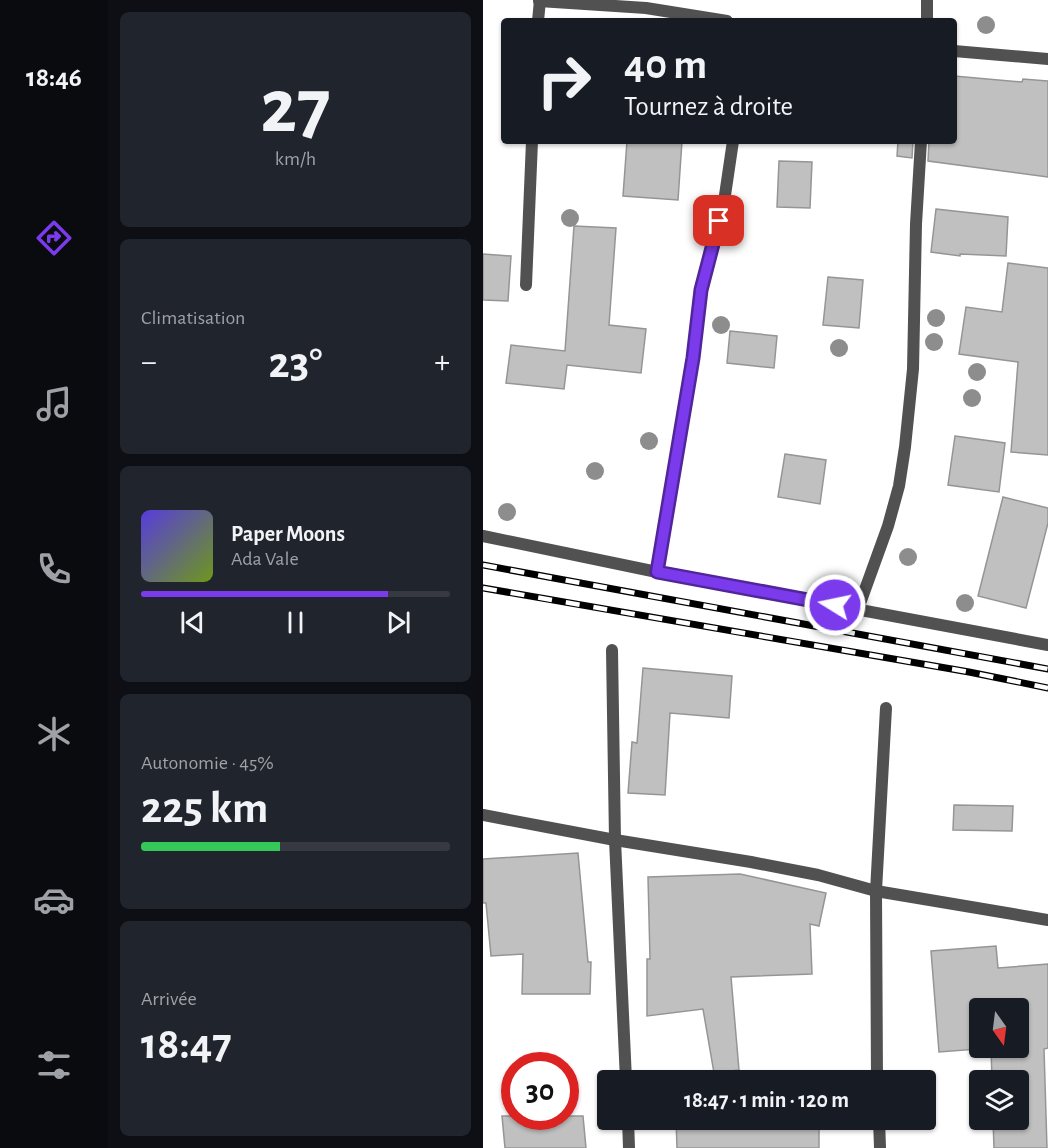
<!DOCTYPE html>
<html lang="fr">
<head>
<meta charset="utf-8">
<style>
  body { margin:0; font-family:"Alegreya Sans",sans-serif; background:#20242c; color:#f1f3f6; height:100vh; display:flex; flex-direction:column; font-size:22px; white-space:nowrap }
  * { box-sizing:border-box; margin:0 }
  p { font-size:20px; color:#9ea1a6 }
  .icon { flex:none; width:33px; height:33px; fill:none; stroke:currentColor; stroke-width:2; stroke-linecap:round; stroke-linejoin:round }
  .map { position:relative; flex:1; overflow:hidden }
  .drawer { display:flex; flex-direction:column; gap:12px; padding:12px; background:#0d0f14; width:375px }
  .drawer>* { flex:none }
  .hud { position:absolute; left:18px; top:18px; width:456px; height:126px; border-radius:6px; box-shadow:0 2px 4px #0004; background:#171b24; color:#f1f3f6; overflow:hidden }
  .needle { width:39px; rotate:166deg }
  .tools { position:absolute; left:486px; top:998px; display:grid; gap:12px }
  .tools a { display:grid; place-items:center; width:60px; height:60px; border-radius:6px; background:#171b24; box-shadow:0 2px 4px #0004; font-size:30px }
  .speed { position:absolute; left:18px; top:1052px; display:flex; gap:12px; font-size:30px; font-weight:700; text-align:center }
  .speed>* { display:grid; place-content:center; width:78px; height:78px; border-radius:50%; background:#171b24; box-shadow:0 2px 4px #0004; line-height:1 }
  .speed .limit { border:9px solid #d22; background:#fff; color:#111 }
  .pin { position:absolute; display:grid; place-items:center; width:51px; height:51px; color:#fff; margin:-26px; border-radius:12px; box-shadow:0 3px 9px #0006 }
  .me { position:absolute; width:66px; margin:-33px; rotate:280deg; stroke-linejoin:round; filter:drop-shadow(0 0 4px #0008) }
  .turn { display:flex; align-items:center; gap:21px; height:126px; padding:0 24px; font-size:27px }
  .turn .icon { width:78px; height:78px; stroke-width:2.5 }
  .turn b { display:block; font-size:42px; line-height:51px }
  .big { font-size:45px; font-weight:700; line-height:1.1 }
  .drawer .card { flex:1; display:flex; flex-direction:column; justify-content:center; gap:9px; min-width:0; padding:0 21px; border-radius:9px; background:#20242c }
  .drawer .dial { align-items:center; gap:0 }
  .dial b { font-size:78px; line-height:1 }
  .song { display:flex; align-items:center; gap:18px }
  .cover { width:72px; height:72px; border-radius:9px; background:linear-gradient(135deg,hsl(250 70% 55%),hsl(80 70% 35%)) }
  .played { height:6px; border-radius:3px; background:linear-gradient(90deg,#7c3aed 80%,#363941 80%) }
  .keys { display:flex; justify-content:space-around; direction:ltr }
  .heat { display:flex; justify-content:space-between; align-items:center; font-size:33px; direction:ltr }
  .charge { height:9px; border-radius:4px; background:linear-gradient(90deg,#34c759 45%,#363941 0) }
  .trip { position:absolute; left:114px; top:1070px; width:339px; height:60px; border-radius:6px; background:#171b24; box-shadow:0 2px 4px #0004; font-weight:700; line-height:60px; text-align:center }
  main { display:flex; flex:1; min-height:0 }
  .tab-bar { display:flex; flex-direction:column; width:108px; justify-content:space-around; align-items:center; background:#090b0e; color:#9ea1a6 }
  .tab-bar .icon { width:42px; height:42px }
  .tab-bar .on { color:#7c3aed }
  .tab-bar b { font-size:27px; color:#f1f3f6 }
  .map>svg:first-child { display:block }
</style>
</head>
<body>
<main>
<nav class="tab-bar">
<b>18:46</b>
<svg class="icon on" aria-label="directions" viewBox="0 0 24 24"><path d="M12 3l9 9-9 9-9-9zM9 14v-3h6M13 9l2 2-2 2"/></svg>
<svg class="icon" aria-label="music" viewBox="0 0 24 24"><path d="M9 18V5l10-2v13"/><circle cx="6" cy="18" r="3"/><circle cx="16" cy="16" r="3"/></svg>
<svg class="icon" aria-label="phone" viewBox="0 0 24 24"><path d="M5 4h4l2 5-3 2q2 4 5 5l2-3 5 2v4C11 20 4 13 5 4z"/></svg>
<svg class="icon" aria-label="climate" viewBox="0 0 24 24"><path d="M12 3v18M4 7l16 10M4 17L20 7"/></svg>
<svg class="icon" aria-label="car" viewBox="0 0 24 24"><path d="M5 17H2v-5l4-1 3-4h7l3 4 3 1v5h-3M9 17h6M6 11h13"/><circle cx="7" cy="17" r="2"/><circle cx="17" cy="17" r="2"/></svg>
<svg class="icon" aria-label="filters" viewBox="0 0 24 24"><path d="M4 7h16M4 17h16"/><circle cx="9" cy="7" r="2"/><circle cx="15" cy="17" r="2"/></svg>
</nav>
<section class="drawer">
<div class="card dial"><b>27</b><p>km/h</p></div>
<div class="card"><p>Climatisation</p>
<div class="heat"><a>−</a><b class="big">23°</b><a>+</a></div>
</div>
<div class="card">
<div class="song"><i class="cover"></i><div><b>Paper Moons</b><p>Ada Vale</p></div></div>
<div class="played"></div>
<div class="keys"><svg class="icon" aria-label="previous" viewBox="0 0 24 24"><path d="M18 5L8 12l10 7zM5 5v14"/></svg><svg class="icon" aria-label="pause" viewBox="0 0 24 24"><path d="M8 5v14M16 5v14"/></svg><svg class="icon" aria-label="next" viewBox="0 0 24 24"><path d="M6 5l10 7-10 7zM19 5v14"/></svg></div>
</div>
<div class="card"><p>Autonomie · 45%</p><b class="big">225 km</b><div class="charge"></div></div>
<div class="card"><p>Arrivée</p><b class="big">18:47</b></div>
</section>
<div class="map">
<svg width="565" height="1148" viewBox="0 0 565 1148">
  <rect width="100%" height="100%" fill="#fff"/>
  <!-- building -->
  <g fill="#c0c0c0" stroke="#959595" stroke-width="1.5" fill-rule="evenodd">
    <polygon points="471,76 539,82 540,79 565,81 565,177 445,161 446,141 471,141"/>
    <polygon points="144,141 199,141 195,200 140,196"/>
    <polygon points="415,141 430,141 429,158 414,156"/>
    <polygon points="296,161 329,162 327,208 294,207"/>
    <polygon points="453,209 525,217 523,256 477,254 477,256 448,252"/>
    <polygon points="91,226 133,228 126,325 163,329 158,373 84,365 81,389 23,383 28,345 82,351"/>
    <polygon points="0,254 28,256 25,301 0,300"/>
    <polygon points="525,263 565,268 565,455 528,452 535,362 476,354 483,307 519,312"/>
    <polygon points="345,277 380,280 376,328 340,325"/>
    <polygon points="247,331 294,336 291,368 244,363"/>
    <polygon points="472,436 522,443 516,492 465,485"/>
    <polygon points="302,454 343,460 337,504 295,497"/>
    <polygon points="520,497 565,508 565,523 543,608 495,596"/>
    <polygon points="160,668 249,676 246,718 187,713 182,795 145,793 149,742 154,743"/>
    <polygon points="471,805 530,806 529,831 470,830"/>
    <polygon points="95,853 105,962 108,962 107,994 39,994 40,954 8,956 3,903 0,903 0,859"/>
    <polygon points="257,874 343,893 336,926 327,924 329,974 248,977 256,1070 231,1073 220,1009 164,1016 164,959 167,959 165,877"/>
    <path d="M513 946 515 968 565 964V1048L561 1049 564 1148H511L510 1119H536V1080H509L508 1048 456 1052 448 951ZM496 1008H536V1047H496Z"/>
    <polygon points="19,1116 100,1116 103,1148 22,1148"/>
    <polygon points="193,1119 336,1119 336,1148 194,1148"/>
  </g>
  <g fill="none" stroke-linecap="round" stroke-linejoin="round">
    <!-- street -->
    <g stroke="#515151" stroke-width="12">
      <polyline points="56,1 163,8 244,21"/>
      <polyline points="55,21 57,0"/>
      <polyline points="444,21 444,0"/>
      <polyline points="471,51 565,59"/>
      <polyline points="43,285 49,141"/>
      <polyline points="0,536 174,572 565,645"/>
      <polyline points="174,572 210,358 218,290 241,202 250,141"/>
      <polyline points="375,609 405,526 416,486 422,447 430,369 433,224 438,141"/>
      <polyline points="129,650 132,840 143,1080"/>
      <polyline points="0,815 132,840 268,862 335,875 393,891 565,920"/>
      <polyline points="394,1080 393,891 403,708"/>
      <polyline points="145,1119 146,1148"/>
      <polyline points="396,1119 397,1148"/>
    </g>
    <!-- rail casing -->
    <g stroke="#000" stroke-width="7">
      <g id="rail">
        <polyline points="0,565 565,669"/>
        <polyline points="0,588 486,672 565,688"/>
      </g>
    </g>
    <!-- rail -->
    <use href="#rail" stroke="#fff" stroke-width="4.5" stroke-dasharray="14" stroke-linecap="butt"/>
  </g>
  <!-- trees -->
  <g fill="#8d8d8d">
    <circle cx="503" cy="25" r="9"/>
    <circle cx="87" cy="218" r="9"/>
    <circle cx="453" cy="318" r="9"/>
    <circle cx="238" cy="325" r="9"/>
    <circle cx="451" cy="342" r="9"/>
    <circle cx="356" cy="348" r="9"/>
    <circle cx="494" cy="372" r="9"/>
    <circle cx="489" cy="398" r="9"/>
    <circle cx="166" cy="441" r="9"/>
    <circle cx="112" cy="471" r="9"/>
    <circle cx="24" cy="512" r="9"/>
    <circle cx="425" cy="557" r="9"/>
    <circle cx="482" cy="603" r="9"/>
  </g>
  <g fill="none" stroke-linecap="round" stroke-linejoin="round">
    <!-- route casing -->
    <g stroke="#51269a" stroke-width="15">
      <polyline id="route" points="236,221 218,290 210,358 174,572 352,605"/>
    </g>
    <!-- route -->
    <use href="#route" stroke="#7c3aed" stroke-width="10"/>
  </g>
</svg>
<div class="tools">
<a><svg class="needle" viewBox="-14 -14 28 28"><path d="M0-13l5 13h-10z" fill="#e53935"/><path d="M0 13l5-13h-10z" fill="#9ea1a6"/></svg></a>
<a><svg class="icon" aria-label="layers" viewBox="0 0 24 24"><path d="M12 4l9 5-9 5-9-5zM3 14l9 5 9-5"/></svg></a>
</div>
<div class="speed"><div class="limit">30</div></div>
<div class="pin" style="left:236px;top:221px;background:#d93025"><svg class="icon" aria-label="arrive" viewBox="0 0 24 24"><path d="M6 21V4h12l-3 4 3 4H6"/></svg></div>
<svg class="me" style="left:352px;top:605px" viewBox="-20 -20 40 40"><circle r="17" fill="#7c3aed" stroke="#fff" stroke-width="3"/><path d="M0-11L8 9 0 5-8 9z" fill="#fff"/></svg>
<div class="trip">18:47 · 1 min · 120 m</div>
<div class="hud">
<div class="turn"><svg class="icon" aria-label="right" viewBox="0 0 24 24"><path d="M7 20v-9h11M14 6l5 5-5 5"/></svg><div><b>40 m</b>Tournez à droite</div></div>
</div>
</div>
</main>
</body>
</html>
